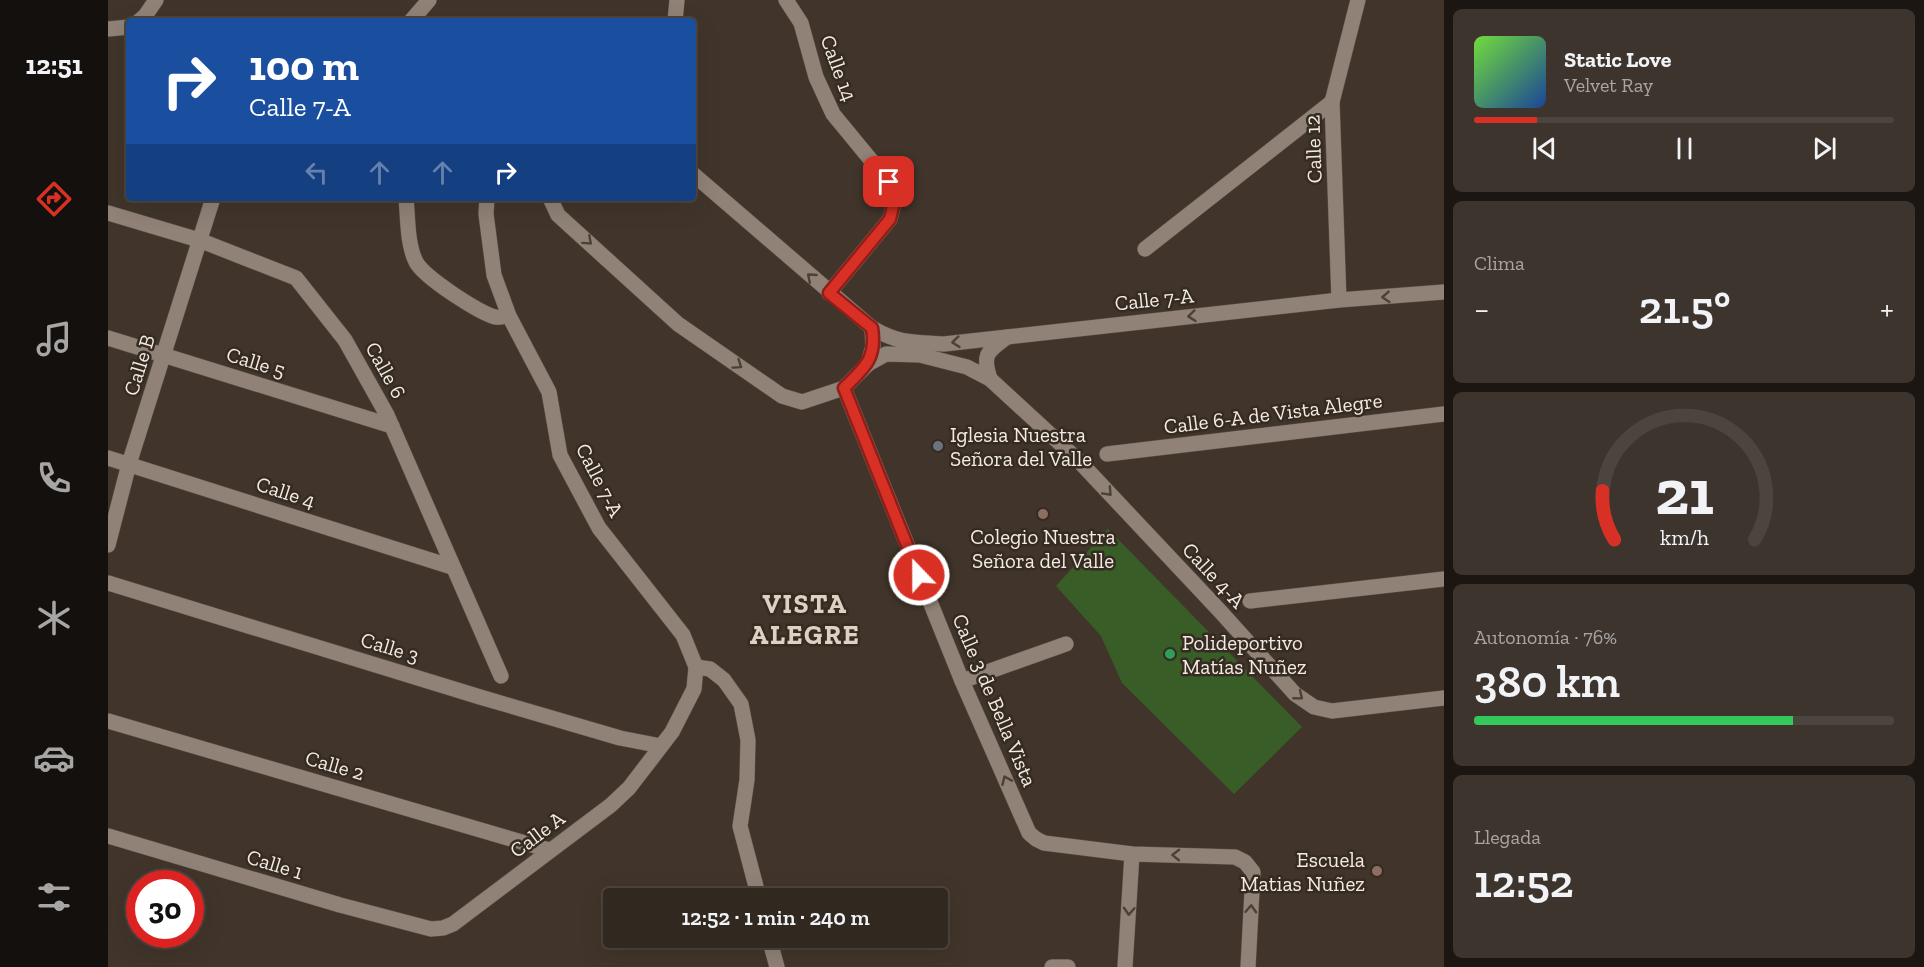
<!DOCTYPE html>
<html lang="es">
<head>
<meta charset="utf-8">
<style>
  body { margin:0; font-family:"Zilla Slab",serif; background:#3d342d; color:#f1f3f6; height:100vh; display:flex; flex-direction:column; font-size:22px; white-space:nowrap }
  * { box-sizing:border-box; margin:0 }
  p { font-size:20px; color:#a8a6a5 }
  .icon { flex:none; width:33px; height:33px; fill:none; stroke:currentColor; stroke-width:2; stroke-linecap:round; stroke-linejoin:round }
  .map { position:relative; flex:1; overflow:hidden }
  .sheet { display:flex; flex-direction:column; gap:9px; padding:9px; background:#1b1612; width:480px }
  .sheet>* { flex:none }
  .guide { position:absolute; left:18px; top:18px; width:570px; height:183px; border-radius:6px; box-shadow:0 6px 24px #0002,0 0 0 2px #4c443e; background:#1a4fa0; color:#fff; overflow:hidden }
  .speed { position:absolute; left:18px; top:870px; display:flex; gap:12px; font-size:30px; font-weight:700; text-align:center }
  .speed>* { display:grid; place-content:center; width:78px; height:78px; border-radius:50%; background:#312820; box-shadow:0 6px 24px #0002,0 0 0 2px #4c443e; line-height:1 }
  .speed .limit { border:9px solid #d22; background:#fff; color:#111 }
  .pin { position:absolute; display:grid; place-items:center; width:51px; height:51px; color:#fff; margin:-26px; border-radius:12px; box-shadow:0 3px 9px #0006 }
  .me { position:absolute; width:66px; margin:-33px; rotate:338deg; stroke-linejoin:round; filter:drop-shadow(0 0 4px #0008) }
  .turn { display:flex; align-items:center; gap:21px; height:126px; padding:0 24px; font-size:27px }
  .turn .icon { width:78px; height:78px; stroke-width:2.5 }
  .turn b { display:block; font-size:42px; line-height:51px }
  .lanes { display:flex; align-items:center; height:57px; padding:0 24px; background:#0003; justify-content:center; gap:30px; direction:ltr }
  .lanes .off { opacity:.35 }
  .big { font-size:45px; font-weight:600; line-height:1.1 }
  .sheet .widget { flex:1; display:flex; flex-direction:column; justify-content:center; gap:9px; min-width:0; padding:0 21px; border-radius:9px; background:#3d342d }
  .sheet .dial { align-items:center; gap:0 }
  .dial svg { height:156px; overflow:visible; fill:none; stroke:#4c443e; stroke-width:7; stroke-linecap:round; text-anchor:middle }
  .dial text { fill:#f1f3f6; stroke:none }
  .song { display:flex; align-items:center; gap:18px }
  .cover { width:72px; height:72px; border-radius:9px; background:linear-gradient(135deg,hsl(100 70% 55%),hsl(220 70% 35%)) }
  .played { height:6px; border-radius:3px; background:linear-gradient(90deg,#d93025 15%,#4c443e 15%) }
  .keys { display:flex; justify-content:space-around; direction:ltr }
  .heat { display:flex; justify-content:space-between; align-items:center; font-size:33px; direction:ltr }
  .charge { height:9px; border-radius:4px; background:linear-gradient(90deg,#34c759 76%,#4c443e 0) }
  .trip { position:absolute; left:495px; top:888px; width:345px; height:60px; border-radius:6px; background:#312820; box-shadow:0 6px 24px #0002,0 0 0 2px #4c443e; font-weight:600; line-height:60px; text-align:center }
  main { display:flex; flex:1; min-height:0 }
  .tab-bar { display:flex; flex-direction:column; width:108px; justify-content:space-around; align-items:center; background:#14100d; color:#a8a6a5 }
  .tab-bar .icon { width:42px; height:42px }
  .tab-bar .on { color:#d93025 }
  .tab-bar b { font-size:27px; color:#f1f3f6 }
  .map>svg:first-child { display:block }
</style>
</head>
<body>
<main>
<nav class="tab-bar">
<b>12:51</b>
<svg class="icon on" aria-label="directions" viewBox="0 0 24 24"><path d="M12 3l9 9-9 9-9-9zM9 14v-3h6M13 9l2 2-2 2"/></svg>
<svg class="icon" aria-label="music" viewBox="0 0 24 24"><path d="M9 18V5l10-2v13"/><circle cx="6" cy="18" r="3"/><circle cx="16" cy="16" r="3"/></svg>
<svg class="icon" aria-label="phone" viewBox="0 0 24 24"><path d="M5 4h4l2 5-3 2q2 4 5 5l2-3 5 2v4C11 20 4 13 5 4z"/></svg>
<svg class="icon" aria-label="climate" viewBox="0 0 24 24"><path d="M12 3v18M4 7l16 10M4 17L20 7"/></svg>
<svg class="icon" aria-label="car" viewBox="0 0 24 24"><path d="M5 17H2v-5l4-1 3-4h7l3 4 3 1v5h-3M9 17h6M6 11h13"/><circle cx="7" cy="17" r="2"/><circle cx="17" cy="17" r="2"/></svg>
<svg class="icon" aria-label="filters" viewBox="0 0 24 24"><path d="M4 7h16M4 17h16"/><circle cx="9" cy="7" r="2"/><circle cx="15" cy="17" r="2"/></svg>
</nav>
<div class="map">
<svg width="1336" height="967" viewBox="0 0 1336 967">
  <rect width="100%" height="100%" fill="#41352b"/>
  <!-- green -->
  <polygon fill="#385d27" points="1000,529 1194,727 1126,794 1014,683 993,636 948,586"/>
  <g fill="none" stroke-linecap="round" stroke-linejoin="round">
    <!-- minor casing -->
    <g stroke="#5c5249" stroke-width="16">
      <g id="minor">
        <polyline points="678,0 693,23 708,77 725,114 781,182 785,192 786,203 782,219 721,293"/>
        <polyline points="31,21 37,16 48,0"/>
        <polyline points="303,21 321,0"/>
        <polyline points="567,21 569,0"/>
        <polyline points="0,29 21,27"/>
        <path d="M585 174 764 328C792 344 804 342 836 344L1231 300 1336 292"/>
        <path d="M298 198C300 218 299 244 308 262 317 278 370 312 387 317 391 318 397 316 401 316"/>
        <polyline points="442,198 450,215 570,324 674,396 694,402 736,388 760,364 765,346 764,328"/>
        <polyline points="0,213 91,240 188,278 237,340 279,415 393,676"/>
        <polyline points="1037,249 1224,102"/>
        <polyline points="1231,300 1224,102 1250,0"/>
        <polyline points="0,338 284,426"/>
        <polyline points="760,364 778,354 812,355 859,367 882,379 969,459 1111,610 1187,694 1206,707 1224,711 1336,698"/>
        <path d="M882 379C874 354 879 352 899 337"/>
        <polyline points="736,388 854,681 921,833 928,839 936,843 1024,854 1127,857 1137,862 1145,872 1140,967"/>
        <polyline points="999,454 1336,414"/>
        <polyline points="0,458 344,567"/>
        <polyline points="0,545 21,464 105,198"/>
        <polyline points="0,583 372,697 512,738 553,746"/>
        <polyline points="1142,601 1336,579"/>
        <polyline points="588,667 602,669 616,680 633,704 640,740 639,780 632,826 651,898"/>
        <polyline points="854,681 958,644"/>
        <polyline points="0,721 441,850"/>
        <polyline points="0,836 232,905 323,929 335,928 345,924 503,805 521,788 564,732 586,689 588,667 575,635 491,528 452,455 441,392 401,316 386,275 378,214 379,198"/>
        <polyline points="661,938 669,967"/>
        <polyline points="944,967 960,967"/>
        <polyline points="1017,967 1024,854"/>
      </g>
    </g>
    <!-- minor -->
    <use href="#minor" stroke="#908277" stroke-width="15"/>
  </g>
  <!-- one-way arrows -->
  <defs><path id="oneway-chevron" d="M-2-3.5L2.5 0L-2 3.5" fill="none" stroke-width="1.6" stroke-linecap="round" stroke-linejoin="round" transform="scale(1.5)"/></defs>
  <g stroke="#4c4136">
    <use href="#oneway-chevron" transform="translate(480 241) rotate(42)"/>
    <use href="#oneway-chevron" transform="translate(703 277) rotate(-139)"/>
    <use href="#oneway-chevron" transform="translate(1278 297) rotate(176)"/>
    <use href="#oneway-chevron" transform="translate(1084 316) rotate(174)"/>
    <use href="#oneway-chevron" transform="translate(848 342) rotate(174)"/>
    <use href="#oneway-chevron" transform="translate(630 365) rotate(35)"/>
    <use href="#oneway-chevron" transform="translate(1000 492) rotate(47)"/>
    <use href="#oneway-chevron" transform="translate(1191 696) rotate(39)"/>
    <use href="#oneway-chevron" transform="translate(898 780) rotate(-114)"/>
    <use href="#oneway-chevron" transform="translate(1068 855) rotate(-179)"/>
    <use href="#oneway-chevron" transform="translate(1143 909) rotate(-87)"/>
    <use href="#oneway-chevron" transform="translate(1021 911) rotate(93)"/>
  </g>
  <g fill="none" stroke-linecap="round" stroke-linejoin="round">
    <!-- route casing -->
    <g stroke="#8d1f18" stroke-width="15">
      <path id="route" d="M781 182 785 192 786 202 782 219 721 293 764 328C769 359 756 368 736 388L811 575"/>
    </g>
    <!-- route -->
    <use href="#route" stroke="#d93025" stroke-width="10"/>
  </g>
  <!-- markers -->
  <circle fill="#6b7280" stroke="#362b21" stroke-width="2" cx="830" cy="446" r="6"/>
  <g fill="#8d6e63" stroke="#362b21" stroke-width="2">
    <circle cx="935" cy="514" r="6"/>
    <circle cx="1269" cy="871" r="6"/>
  </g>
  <circle fill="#2e9e5b" stroke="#362b21" stroke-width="2" cx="1062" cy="654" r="6"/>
  <g text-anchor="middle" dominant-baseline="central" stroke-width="5" stroke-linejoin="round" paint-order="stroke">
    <!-- street labels -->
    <g font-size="21" fill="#f2eae4" stroke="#362b21">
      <text transform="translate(731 68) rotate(70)">Calle 14</text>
      <text transform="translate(1205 149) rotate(-92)">Calle 12</text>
      <text transform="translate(1046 299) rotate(-6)">Calle 7-A</text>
      <text transform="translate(148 362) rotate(17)">Calle 5</text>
      <text transform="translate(31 365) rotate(-73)">Calle B</text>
      <text transform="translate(278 370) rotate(61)">Calle 6</text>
      <text transform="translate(1165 413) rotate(-7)">Calle 6-A de Vista Alegre</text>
      <text transform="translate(492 480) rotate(63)">Calle 7-A</text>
      <text transform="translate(178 492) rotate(18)">Calle 4</text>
      <text transform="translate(1106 575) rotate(47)">Calle 4-A</text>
      <text transform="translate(282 647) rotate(17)">Calle 3</text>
      <text transform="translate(887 700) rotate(67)">Calle 3 de Bella Vista</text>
      <text transform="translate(227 765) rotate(16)">Calle 2</text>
      <text transform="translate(429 834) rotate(-37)">Calle A</text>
      <text transform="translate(167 864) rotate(17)">Calle 1</text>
    </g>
    <!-- poi labels -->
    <g font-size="21" fill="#f2eae4" stroke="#362b21" text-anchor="start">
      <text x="842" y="434">Iglesia Nuestra<tspan x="842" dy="24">Señora del Valle</tspan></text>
      <text x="935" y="536" text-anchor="middle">Colegio Nuestra<tspan x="935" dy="24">Señora del Valle</tspan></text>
      <text x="1074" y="642">Polideportivo<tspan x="1074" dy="24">Matías Nuñez</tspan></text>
      <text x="1257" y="859" text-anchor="end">Escuela<tspan x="1257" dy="24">Matias Nuñez</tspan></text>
    </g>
    <!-- district labels -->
    <g font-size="27" font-weight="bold" letter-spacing="1.5" fill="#ded0c3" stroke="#362b21">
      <text x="697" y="604">VISTA<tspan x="697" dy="31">ALEGRE</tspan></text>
    </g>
  </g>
</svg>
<div class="speed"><div class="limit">30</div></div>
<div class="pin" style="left:781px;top:182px;background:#d93025"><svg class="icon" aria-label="arrive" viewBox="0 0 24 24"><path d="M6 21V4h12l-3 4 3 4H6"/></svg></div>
<svg class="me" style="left:811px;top:575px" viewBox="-20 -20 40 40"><circle r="17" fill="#d93025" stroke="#fff" stroke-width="3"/><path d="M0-11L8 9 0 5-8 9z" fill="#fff"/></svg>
<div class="trip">12:52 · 1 min · 240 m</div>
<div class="guide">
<div class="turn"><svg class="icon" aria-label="right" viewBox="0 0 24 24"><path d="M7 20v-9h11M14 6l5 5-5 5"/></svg><div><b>100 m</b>Calle 7-A</div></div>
<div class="lanes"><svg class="icon off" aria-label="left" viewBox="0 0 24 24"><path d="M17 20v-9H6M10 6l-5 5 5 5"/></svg><svg class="icon off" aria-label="ahead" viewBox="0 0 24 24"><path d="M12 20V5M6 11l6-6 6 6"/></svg><svg class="icon off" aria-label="ahead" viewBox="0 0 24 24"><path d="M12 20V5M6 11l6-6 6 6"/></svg><svg class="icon" aria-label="right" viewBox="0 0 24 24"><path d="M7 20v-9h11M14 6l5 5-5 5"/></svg></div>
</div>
</div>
<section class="sheet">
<div class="widget">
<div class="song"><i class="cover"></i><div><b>Static Love</b><p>Velvet Ray</p></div></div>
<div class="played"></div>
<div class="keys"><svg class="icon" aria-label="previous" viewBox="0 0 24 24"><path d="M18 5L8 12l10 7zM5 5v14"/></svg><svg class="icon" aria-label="pause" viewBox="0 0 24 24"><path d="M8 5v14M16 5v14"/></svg><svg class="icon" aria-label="next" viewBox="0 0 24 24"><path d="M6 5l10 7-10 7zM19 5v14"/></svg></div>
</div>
<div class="widget"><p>Clima</p>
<div class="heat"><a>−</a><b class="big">21.5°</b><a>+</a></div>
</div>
<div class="widget dial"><svg viewBox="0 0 100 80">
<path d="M14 69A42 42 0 1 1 86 69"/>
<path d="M14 69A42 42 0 0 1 8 44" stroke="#d93025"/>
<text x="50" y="56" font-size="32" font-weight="700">21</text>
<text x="50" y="72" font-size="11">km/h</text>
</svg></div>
<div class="widget"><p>Autonomía · 76%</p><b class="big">380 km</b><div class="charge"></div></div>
<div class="widget"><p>Llegada</p><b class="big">12:52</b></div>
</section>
</main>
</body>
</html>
